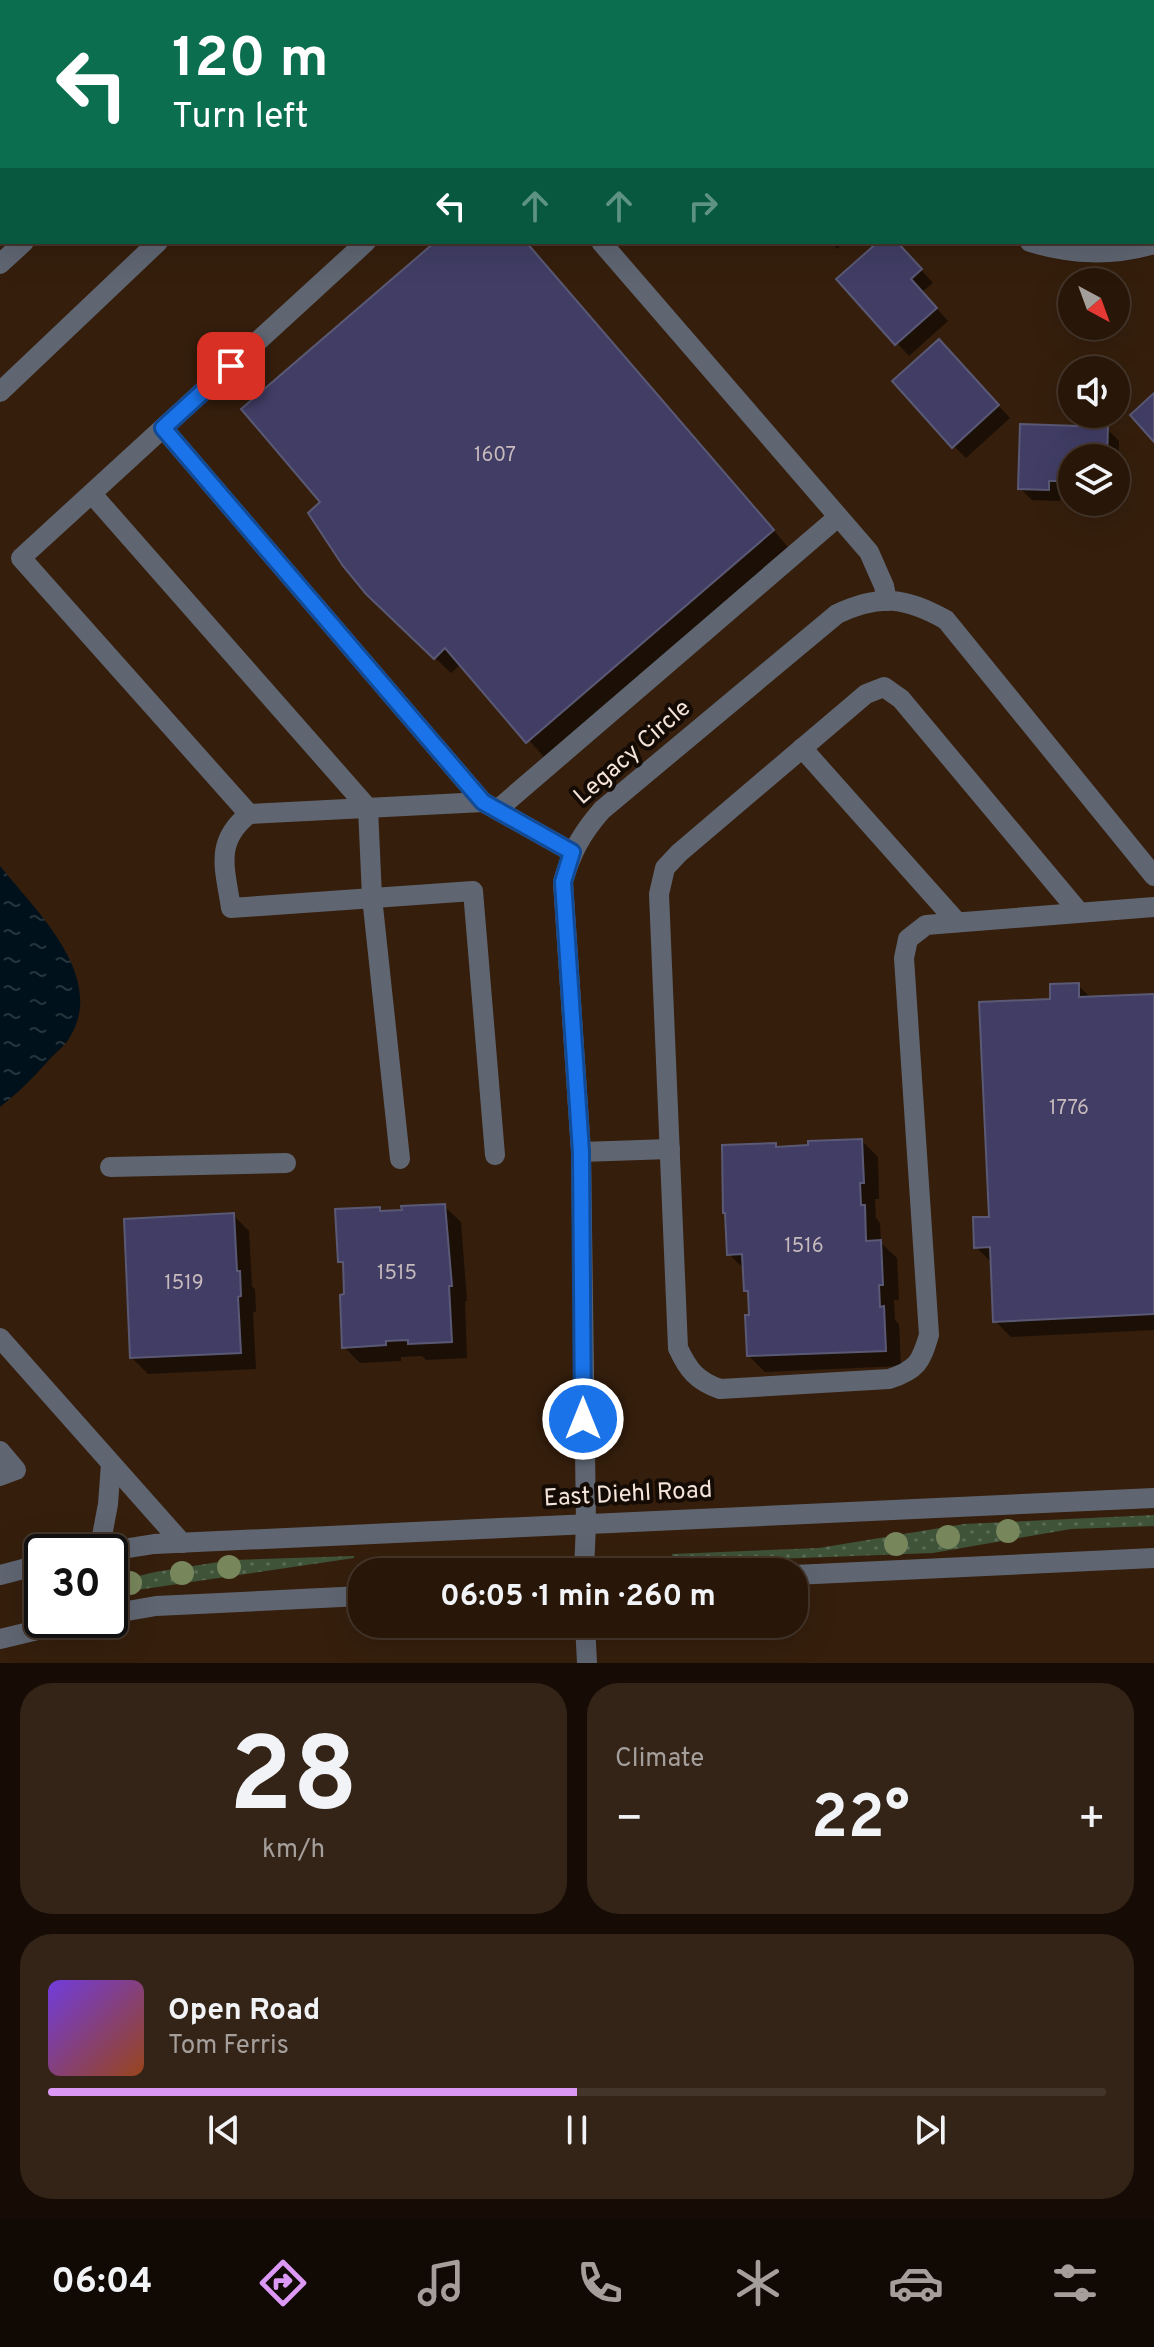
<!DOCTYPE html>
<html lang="en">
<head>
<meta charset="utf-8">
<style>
  body { margin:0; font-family:Overpass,sans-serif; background:#342317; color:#f1f3f6; height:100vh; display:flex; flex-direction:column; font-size:30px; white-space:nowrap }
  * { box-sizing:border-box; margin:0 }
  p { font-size:26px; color:#a59f9c }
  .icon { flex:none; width:44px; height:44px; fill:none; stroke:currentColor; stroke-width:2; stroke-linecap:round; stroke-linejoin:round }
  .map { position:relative; height:1663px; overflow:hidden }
  .panel { display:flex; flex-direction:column; gap:20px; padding:20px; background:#160c05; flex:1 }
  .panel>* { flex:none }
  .hud { position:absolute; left:0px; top:0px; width:1154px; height:244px; box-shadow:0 8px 32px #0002,0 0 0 2px #44352a; background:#0b6e4f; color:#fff; overflow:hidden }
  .needle { width:52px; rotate:139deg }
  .buttons { position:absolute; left:1058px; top:268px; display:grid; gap:16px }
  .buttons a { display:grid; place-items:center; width:72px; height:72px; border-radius:50%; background:#281609; box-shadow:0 8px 32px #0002,0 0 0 2px #44352a; font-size:40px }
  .speed { position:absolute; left:24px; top:1534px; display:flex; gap:16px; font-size:40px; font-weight:700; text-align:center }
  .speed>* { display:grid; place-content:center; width:104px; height:104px; border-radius:50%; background:#281609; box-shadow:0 8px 32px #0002,0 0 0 2px #44352a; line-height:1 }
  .speed .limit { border:4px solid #111; border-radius:12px; background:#fff; color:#111 }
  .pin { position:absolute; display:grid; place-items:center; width:68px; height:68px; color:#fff; margin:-34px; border-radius:16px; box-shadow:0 4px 12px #0006 }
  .me { position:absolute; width:88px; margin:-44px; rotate:0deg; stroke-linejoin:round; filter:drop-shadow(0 0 6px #0008) }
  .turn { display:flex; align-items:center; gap:28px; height:168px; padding:0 40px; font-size:36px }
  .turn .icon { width:104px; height:104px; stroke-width:2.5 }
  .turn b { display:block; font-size:56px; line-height:68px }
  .lanes { display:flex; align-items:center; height:76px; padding:0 40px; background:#0003; justify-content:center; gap:40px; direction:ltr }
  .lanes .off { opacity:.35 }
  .big { font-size:60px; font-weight:700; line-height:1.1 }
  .panel .widget { flex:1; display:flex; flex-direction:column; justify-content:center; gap:12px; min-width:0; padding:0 28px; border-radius:32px; background:#342317 }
  .panel .dial { align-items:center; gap:0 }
  .dial b { font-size:104px; line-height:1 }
  .song { display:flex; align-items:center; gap:24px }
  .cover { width:96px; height:96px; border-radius:12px; background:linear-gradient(135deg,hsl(260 70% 55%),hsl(20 70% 35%)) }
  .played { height:8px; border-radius:4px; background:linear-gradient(90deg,#db99f5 50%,#44352a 50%) }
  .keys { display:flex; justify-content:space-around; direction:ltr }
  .heat { display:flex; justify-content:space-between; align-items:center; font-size:44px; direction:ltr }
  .panel .tiles { flex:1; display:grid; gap:20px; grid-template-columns:1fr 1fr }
  .widget:last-child { grid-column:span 2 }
  .trip { position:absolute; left:348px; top:1558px; width:460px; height:80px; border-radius:32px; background:#281609; box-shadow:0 8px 32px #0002,0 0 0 2px #44352a; font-weight:700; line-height:80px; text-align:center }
  .menu { display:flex; height:128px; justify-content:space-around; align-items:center; background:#100904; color:#a59f9c }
  .menu .icon { width:56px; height:56px }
  .menu .active { color:#db99f5 }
  .menu b { font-size:36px; color:#f1f3f6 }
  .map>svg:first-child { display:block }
</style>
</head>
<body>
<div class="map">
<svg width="1154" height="1663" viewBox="0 0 1154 1663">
  <defs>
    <pattern id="grass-dots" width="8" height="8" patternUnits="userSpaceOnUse" patternTransform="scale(2)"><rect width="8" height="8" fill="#3f5338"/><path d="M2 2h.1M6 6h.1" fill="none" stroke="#5b6c54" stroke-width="1.8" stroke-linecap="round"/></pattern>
    <pattern id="water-ripples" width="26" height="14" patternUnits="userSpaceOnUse" patternTransform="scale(2)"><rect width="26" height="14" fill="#00111c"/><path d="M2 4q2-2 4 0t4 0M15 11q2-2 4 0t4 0" fill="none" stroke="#26343c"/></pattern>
  </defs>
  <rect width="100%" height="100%" fill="#351e0c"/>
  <!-- grass -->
  <g fill="url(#grass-dots)">
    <polygon points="1154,1515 1154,1526 1071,1529 933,1553 672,1563 672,1554 819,1548 964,1524"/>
    <polygon points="354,1556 354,1558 110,1594 110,1583 155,1572 231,1560"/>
  </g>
  <!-- water -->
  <path fill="url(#water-ripples)" d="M0 866C35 910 107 976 70 1037 65 1046 55 1053 49 1060 33 1078 18 1093 0 1107Z"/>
  <!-- shadow -->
  <g fill="#0007">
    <polygon points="0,0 341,0 343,2 2,2 0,81"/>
    <polygon points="622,0 693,0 695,2 619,2"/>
    <polygon points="951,0 1025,0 1027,2 948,2"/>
    <polygon points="1152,92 1154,94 1152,130"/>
    <polygon points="438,242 526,242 788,547 544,757 461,664 451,673 385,610 323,502"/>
    <polygon points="831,242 845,242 837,249"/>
    <polygon points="881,242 896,242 933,283 922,292 948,321 909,356 839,279"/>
    <polygon points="951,354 1010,418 966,458 954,446"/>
    <polygon points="1107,429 1119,441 1118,494 1116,458 1072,458 1072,492 1060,492 1060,501 1032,500 1020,488"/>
    <polygon points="1078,985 1092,999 1154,996 1154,1330 1011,1337 995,1321 992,1263 976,1247 991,1218 1052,1001"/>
    <polygon points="862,1141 878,1157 879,1199 875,1199 876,1218 880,1223 881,1243 897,1258 899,1300 894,1300 895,1320 899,1324 901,1366 765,1372 749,1356 750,1294 746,1290 745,1270 729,1254 775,1145 778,1149"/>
    <polygon points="444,1206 461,1222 467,1301 465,1301 467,1358 426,1360 422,1356 401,1357 401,1361 360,1363 344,1347 345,1266 340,1261 379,1209 383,1213"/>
    <polygon points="233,1215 249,1231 252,1286 255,1289 256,1312 253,1312 256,1369 148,1374 132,1358"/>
  </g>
  <!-- building -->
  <g fill="#413d65" stroke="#5a5975" stroke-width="2">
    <polygon points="58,0 324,0 323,2"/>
    <polygon points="435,242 526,242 774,530 526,743 445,648 434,659 366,594 343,566 308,513 320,502 241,409"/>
    <polygon points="878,242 897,242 922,269 911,279 937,308 895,345 836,279"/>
    <polygon points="939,339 999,405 952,448 892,381"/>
    <polygon points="1154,393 1154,442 1130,415"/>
    <polygon points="1020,424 1108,427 1107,458 1072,458 1072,481 1049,481 1049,490 1018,489"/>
    <polygon points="1079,983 1079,997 1154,994 1154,1314 993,1322 990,1247 974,1248 973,1217 989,1217 979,1002 1050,999 1050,984"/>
    <polygon points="862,1139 864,1183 860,1183 861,1205 865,1205 866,1241 881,1240 883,1285 879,1285 880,1307 884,1306 886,1351 747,1356 745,1315 749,1315 748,1291 744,1291 742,1254 727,1255 725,1213 723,1213 722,1145 776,1143 776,1147 808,1145 808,1141"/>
    <polygon points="445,1204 452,1286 449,1286 452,1342 408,1344 408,1340 386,1341 386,1345 342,1348 340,1295 344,1294 343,1262 338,1262 335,1209 380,1207 380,1211 402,1210 401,1206"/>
    <polygon points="234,1213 237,1271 240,1271 241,1296 238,1297 241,1353 130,1358 124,1219"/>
  </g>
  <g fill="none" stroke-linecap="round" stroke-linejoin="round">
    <!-- minor -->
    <g stroke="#5f6672" stroke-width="20">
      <polyline points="809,0 810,2"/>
      <polyline points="370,2 370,0"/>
      <polyline points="0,143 2,141"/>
      <polyline points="366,242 21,558 249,814 483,802 572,852"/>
      <polyline points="601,242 869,552 884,586 887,601"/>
      <path d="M1030 242C1073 255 1112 256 1154 244"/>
      <polyline points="0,264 24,242"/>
      <polyline points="0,392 158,242"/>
      <polyline points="163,428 483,802"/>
      <polyline points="92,494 368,808 372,897 400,1159"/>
      <polyline points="802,748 956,921"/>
      <polyline points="497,810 838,517"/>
      <path d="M249 814C214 842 225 868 231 908L473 891 495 1155"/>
      <path d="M1079 912 901 699 884 687 866 694 679 853 665 868 659 894 678 1348C688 1370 697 1381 720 1389L889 1379C917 1370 921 1362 929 1335L904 958 908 939 926 925 1154 907"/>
      <polyline points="581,1152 670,1149"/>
      <polyline points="110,1167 286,1163"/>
      <polyline points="0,1338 182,1543"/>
      <polyline points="0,1451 16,1470 0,1476"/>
      <polyline points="99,1552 108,1504 111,1464"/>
      <polyline points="104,1552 154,1544 1154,1498"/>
      <path d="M584 1572 586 1523 581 1152 563 882C571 852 582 833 602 810L837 614C879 594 906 597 946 620L1154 876"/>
      <polyline points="0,1575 42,1564"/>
      <polyline points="794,1575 1154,1558"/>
      <polyline points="110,1614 156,1606 362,1596"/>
      <polyline points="585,1624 587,1663"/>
      <polyline points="0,1639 79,1620"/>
    </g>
  </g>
  <!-- trees -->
  <g fill="#78865c">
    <circle cx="1008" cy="1531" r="12"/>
    <circle cx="948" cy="1537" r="12"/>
    <circle cx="896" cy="1544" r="12"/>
    <circle cx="229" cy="1567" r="12"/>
    <circle cx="182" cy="1573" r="12"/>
    <circle cx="130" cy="1583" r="12"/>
  </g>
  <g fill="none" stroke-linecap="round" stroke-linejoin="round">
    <!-- route casing -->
    <g stroke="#114b97" stroke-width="20">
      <polyline id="route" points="231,366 163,428 483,802 572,852 563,882 581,1152 583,1419"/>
    </g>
    <!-- route -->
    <use href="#route" stroke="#1a73e8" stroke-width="14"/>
  </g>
  <g text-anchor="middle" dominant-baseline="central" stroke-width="8" stroke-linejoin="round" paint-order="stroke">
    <!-- number labels -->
    <g font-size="20" fill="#c7babc">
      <text x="495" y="456">1607</text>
      <text x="1069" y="1109">1776</text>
      <text x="804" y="1247">1516</text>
      <text x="397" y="1274">1515</text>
      <text x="184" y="1284">1519</text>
    </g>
    <!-- street labels -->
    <g font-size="24" fill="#f4e4d9" stroke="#150b05">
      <text transform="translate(633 753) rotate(-41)">Legacy Circle</text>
      <text transform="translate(628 1495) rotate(-3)">East Diehl Road</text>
    </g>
  </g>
</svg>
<div class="buttons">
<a><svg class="needle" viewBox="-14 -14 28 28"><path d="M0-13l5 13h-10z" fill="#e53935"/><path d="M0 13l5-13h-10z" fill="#a59f9c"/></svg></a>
<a><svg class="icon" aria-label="sound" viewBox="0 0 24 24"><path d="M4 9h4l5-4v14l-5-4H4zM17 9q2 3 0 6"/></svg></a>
<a><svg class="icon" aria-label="layers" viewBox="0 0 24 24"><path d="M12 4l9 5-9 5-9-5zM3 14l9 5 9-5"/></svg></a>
</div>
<div class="speed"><div class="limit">30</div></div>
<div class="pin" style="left:231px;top:366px;background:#d93025"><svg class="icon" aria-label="arrive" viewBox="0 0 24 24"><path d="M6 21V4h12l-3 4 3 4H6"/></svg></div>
<svg class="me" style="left:583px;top:1419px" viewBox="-20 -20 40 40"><circle r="17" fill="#1a73e8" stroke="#fff" stroke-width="3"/><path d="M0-11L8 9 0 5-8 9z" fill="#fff"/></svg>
<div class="trip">06:05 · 1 min · 260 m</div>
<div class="hud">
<div class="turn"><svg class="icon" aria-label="left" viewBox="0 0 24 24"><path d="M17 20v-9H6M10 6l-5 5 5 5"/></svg><div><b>120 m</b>Turn left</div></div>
<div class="lanes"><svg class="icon" aria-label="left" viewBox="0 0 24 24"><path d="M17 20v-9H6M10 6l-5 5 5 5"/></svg><svg class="icon off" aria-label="ahead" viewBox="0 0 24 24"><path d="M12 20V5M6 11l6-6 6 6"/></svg><svg class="icon off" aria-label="ahead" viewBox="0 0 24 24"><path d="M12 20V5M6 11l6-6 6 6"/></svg><svg class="icon off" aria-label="right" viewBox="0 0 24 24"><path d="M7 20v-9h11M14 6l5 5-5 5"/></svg></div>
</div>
</div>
<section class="panel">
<div class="tiles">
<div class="widget dial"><b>28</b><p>km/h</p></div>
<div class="widget"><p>Climate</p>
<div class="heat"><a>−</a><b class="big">22°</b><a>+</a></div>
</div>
<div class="widget">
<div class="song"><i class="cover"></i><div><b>Open Road</b><p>Tom Ferris</p></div></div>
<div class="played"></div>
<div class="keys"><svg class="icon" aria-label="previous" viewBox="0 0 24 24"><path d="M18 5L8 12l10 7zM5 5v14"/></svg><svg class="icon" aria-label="pause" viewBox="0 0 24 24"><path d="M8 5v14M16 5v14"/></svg><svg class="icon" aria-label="next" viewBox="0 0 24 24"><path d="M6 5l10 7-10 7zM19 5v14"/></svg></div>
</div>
</div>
</section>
<nav class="menu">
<b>06:04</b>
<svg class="icon active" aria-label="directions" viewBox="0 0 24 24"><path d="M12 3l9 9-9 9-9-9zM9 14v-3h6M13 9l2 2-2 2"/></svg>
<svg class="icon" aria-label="music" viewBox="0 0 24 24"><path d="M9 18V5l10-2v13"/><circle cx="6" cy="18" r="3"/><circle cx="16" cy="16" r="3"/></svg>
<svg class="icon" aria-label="phone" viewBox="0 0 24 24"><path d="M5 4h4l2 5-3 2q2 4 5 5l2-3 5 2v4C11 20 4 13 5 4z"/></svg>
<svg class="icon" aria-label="climate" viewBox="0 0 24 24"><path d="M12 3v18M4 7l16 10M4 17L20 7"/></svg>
<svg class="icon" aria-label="car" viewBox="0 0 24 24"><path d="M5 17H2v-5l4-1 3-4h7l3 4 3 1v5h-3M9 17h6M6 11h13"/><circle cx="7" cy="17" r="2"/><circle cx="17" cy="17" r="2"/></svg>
<svg class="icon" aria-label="filters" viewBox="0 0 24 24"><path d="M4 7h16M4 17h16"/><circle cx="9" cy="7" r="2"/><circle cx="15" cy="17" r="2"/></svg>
</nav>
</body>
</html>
